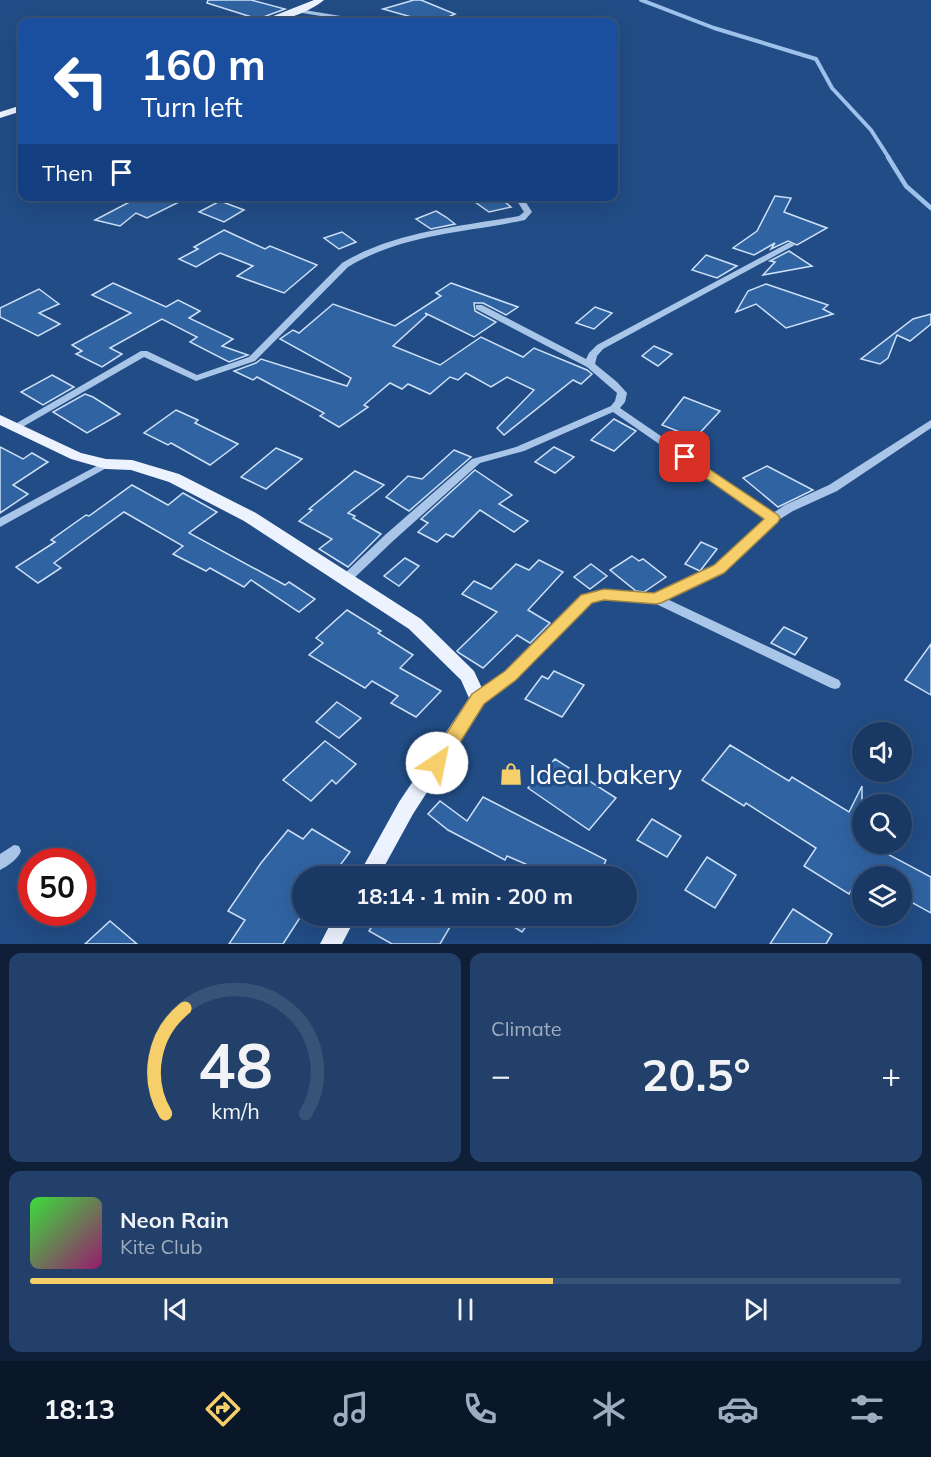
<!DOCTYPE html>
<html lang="en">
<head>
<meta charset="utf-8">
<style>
  body { margin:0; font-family:Mulish,sans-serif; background:#22406a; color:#f1f3f6; height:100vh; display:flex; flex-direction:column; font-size:22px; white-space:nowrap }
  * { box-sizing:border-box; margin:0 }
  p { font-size:20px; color:#9facbf }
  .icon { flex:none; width:33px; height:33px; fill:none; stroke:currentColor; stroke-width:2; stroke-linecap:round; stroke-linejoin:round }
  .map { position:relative; height:944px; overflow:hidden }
  .panel { display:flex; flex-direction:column; gap:9px; padding:9px; background:#0e1f37; flex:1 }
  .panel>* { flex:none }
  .hud { position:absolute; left:18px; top:18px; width:600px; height:183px; border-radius:12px; box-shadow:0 6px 24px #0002,0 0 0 2px #375378; background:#1a4fa0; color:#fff; overflow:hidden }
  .tools { position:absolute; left:852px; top:722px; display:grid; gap:12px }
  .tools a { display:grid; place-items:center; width:60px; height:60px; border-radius:50%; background:#193964; box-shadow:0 6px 24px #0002,0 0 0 2px #375378; font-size:30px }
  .speed { position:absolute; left:18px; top:848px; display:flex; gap:12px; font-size:30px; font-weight:700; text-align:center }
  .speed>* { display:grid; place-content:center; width:78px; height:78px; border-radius:50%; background:#193964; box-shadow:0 6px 24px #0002,0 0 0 2px #375378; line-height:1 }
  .speed .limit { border:9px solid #d22; background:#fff; color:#111 }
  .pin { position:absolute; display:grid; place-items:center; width:51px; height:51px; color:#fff; margin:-26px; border-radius:12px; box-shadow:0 3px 9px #0006 }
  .me { position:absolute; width:66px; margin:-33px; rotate:34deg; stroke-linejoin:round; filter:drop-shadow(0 0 4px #0008) }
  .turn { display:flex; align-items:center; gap:21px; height:126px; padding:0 24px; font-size:27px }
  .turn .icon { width:78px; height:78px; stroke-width:2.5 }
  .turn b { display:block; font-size:42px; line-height:51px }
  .then { display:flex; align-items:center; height:57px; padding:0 24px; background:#0003; gap:12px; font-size:22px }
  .big { font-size:45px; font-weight:700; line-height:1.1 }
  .panel .widget { flex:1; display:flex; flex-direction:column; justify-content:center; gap:9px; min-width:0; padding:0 21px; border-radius:12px; background:#22406a }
  .panel .dial { align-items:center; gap:0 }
  .dial svg { height:156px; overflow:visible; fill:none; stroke:#375378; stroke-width:7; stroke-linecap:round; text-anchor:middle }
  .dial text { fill:#f1f3f6; stroke:none }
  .song { display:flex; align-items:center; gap:18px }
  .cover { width:72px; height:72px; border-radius:9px; background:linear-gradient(135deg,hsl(120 70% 55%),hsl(320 70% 35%)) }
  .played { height:6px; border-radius:3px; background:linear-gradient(90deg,#f6ce6a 60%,#375378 60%) }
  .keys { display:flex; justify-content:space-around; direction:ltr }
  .heat { display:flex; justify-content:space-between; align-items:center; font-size:33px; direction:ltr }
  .panel .tiles { flex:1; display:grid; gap:9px; grid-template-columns:1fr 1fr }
  .widget:last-child { grid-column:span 2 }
  .trip { position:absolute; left:292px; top:866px; width:345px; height:60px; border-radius:30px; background:#193964; box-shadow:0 6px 24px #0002,0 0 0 2px #375378; font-weight:700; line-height:60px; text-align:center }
  .dock { display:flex; height:96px; justify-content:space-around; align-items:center; background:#0a1728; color:#9facbf }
  .dock .icon { width:42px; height:42px }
  .dock .current { color:#f6ce6a }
  .dock b { font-size:27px; color:#f1f3f6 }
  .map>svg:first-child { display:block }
</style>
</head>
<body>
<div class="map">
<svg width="931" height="944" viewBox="0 0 931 944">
  <rect width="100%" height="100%" fill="#214c85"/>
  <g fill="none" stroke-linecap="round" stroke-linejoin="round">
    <!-- stream-far1 -->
    <polyline stroke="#9dc1ea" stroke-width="4" points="641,0 714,28 816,59 832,88 871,130 889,158"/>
    <!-- stream -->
    <polyline stroke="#9dc1ea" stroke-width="4.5" points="888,157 906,186 931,208"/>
  </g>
  <!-- building -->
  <g fill="#3063a2" stroke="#cde0f7" stroke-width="1.5">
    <polygon points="208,0 251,0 285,9 258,19 207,3"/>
    <polygon points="414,0 421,0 455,14 437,22 429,22 383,9"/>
    <polygon points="141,196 191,196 147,218 136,213 120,226 95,220"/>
    <polygon points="493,196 498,196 511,207 489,212 475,202"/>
    <polygon points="775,196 791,198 784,212 827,228 797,245 788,241 771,249 775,243 754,255 733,248 757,231"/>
    <polygon points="220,201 244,210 224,222 199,212"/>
    <polygon points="436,211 446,217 455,224 431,229 416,219"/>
    <polygon points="224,230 265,249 270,246 317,265 284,293 237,276 253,266 220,253 196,267 179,259 198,249 194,247"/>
    <polygon points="342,232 356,242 339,249 324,238"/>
    <polygon points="789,251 812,266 763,275 775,262 770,261"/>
    <polygon points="706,255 737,266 717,278 692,270"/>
    <polygon points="113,283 166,307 178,300 200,311 189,318 233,339 222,346 248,355 229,362 190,342 197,337 162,319 110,348 122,354 102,367 76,354 82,351 72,345 131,313 92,295"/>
    <polygon points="451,283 518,307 506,315 483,303 474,303 475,311 496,322 474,337 425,313 427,315 393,346 440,365 481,337 523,357 534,348 587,370 592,374 581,384 573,380 504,435 497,428 534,390 507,377 491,387 466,373 458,380 450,377 430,394 408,384 402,389 390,383 364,405 368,407 339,427 320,416 324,413 257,377 253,380 234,371 256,363 261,359 347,386 351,378 280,339 293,330 299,333 333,304 395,326 441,296 436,293"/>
    <polygon points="766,284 828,305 823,309 833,314 786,328 756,304 736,312 748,291"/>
    <polygon points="39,289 59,304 39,313 60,324 38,336 0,317 0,308"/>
    <polygon points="595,307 612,313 594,329 576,323"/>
    <polygon points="931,314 931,324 910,341 897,335 888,358 880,364 861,359 913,319"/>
    <polygon points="654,346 672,354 658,366 642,356"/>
    <polygon points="52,375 74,387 43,405 21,392"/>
    <polygon points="85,394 93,397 120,414 87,433 53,412"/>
    <polygon points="684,397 720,411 695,438 662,425"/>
    <polygon points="176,410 198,420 195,423 238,444 210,465 171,443 168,445 144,433"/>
    <polygon points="614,419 636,431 614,451 591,440"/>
    <polygon points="0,447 23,459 32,453 48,462 13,485 28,494 0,513"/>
    <polygon points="554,447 574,457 555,473 535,462"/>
    <polygon points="276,448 302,459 266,489 241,477"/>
    <polygon points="454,450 471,457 409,511 386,497 408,476 422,479"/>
    <polygon points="767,466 813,490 778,507 743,478"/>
    <polygon points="475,470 512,495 499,504 528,521 514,532 480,510 453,537 446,534 437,542 418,532 428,523 421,519"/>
    <polygon points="355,471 384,485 348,513 355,516 353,518 381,534 348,567 319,549 332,539 299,521 312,510 309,509"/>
    <polygon points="132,485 168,505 183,493 217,512 189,533 285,585 289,582 315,599 299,612 251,580 244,587 210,568 206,571 173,554 183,546 124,512 54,563 61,568 38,583 16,567 55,542 51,540 86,515 89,516"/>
    <polygon points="701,542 717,549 700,571 685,564"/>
    <polygon points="632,556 639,561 643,559 666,577 644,592 636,591 610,570"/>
    <polygon points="405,558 419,566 399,586 384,576"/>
    <polygon points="539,560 563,572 528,610 550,623 530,643 517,635 483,668 459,653 457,651 497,612 462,594 474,581 491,589 516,564 529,570"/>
    <polygon points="591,564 607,576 590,589 574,577"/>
    <polygon points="347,610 381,631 378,633 413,655 400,668 441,691 416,717 391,703 398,696 372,681 365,688 309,655 323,643 316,638"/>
    <polygon points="784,627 807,638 795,655 771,643"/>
    <polygon points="931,644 931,695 905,680"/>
    <polygon points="554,671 584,685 562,717 525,699 542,676 548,679"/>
    <polygon points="337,702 361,718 339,738 316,722"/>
    <polygon points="325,741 356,764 336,784 332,780 311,801 283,780"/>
    <polygon points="730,745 789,781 792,777 849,812 862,786 862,843 867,843 931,877 931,913 902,897 902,876 860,876 849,894 804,866 816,848 746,803 744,806 702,780"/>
    <polygon points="555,759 616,798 589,830 528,788"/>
    <polygon points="483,797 606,860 599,876 553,876 507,856 505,860 448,830 428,814 440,801 467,821"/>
    <polygon points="652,819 681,836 667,857 637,840"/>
    <polygon points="312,829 350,852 332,876 303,876 303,913 283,944 229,944 245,920 228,911 261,863 288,830 303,839"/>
    <polygon points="707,857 736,875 715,908 685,890"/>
    <polygon points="793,909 832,934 826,944 770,944"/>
    <polygon points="379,915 457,915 440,944 392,944 369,931"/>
    <polygon points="495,915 534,915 522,932"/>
    <polygon points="110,921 137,944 85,944"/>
  </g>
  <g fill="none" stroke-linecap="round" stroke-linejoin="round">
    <!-- minor -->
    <g fill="#a9c6e9" fill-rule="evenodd">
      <polygon points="298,9 347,17 366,22 358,22 296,12 296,10"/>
      <path d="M514 196H522L532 212 525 220C464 233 402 234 348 267L255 361 196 381 144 357 19 429 15 430 10 427 141 351H147L197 375 249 357 342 263C396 231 459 227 519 216L524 212Z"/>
      <polygon points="788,243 791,243 795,245 603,349 597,356 595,364 617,382 627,393 625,402 620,408 773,513 785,505 829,485 931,420 931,428 837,491 793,511 777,521 723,572 667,599 839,680 841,684 839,688 835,689 831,688 654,603 604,598 591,602 515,679 483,703 478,704 473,703 472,699 473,695 507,673 583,596 604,590 655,595 715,566 766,518 613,412 524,451 480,463 393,541 351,581 343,581 341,578 343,575 385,535 472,459 516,447 611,406 615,401 617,393 587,367 476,309 476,305 482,305 586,359 589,353 597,345"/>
      <polygon points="106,461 111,464 110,466 0,527 0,518"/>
      <path d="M14 845 19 846 21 851C18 859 8 866 0 870V854Z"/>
    </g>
    <!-- major -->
    <g fill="#ecf3fe" fill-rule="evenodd">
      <path d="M314 0H324C308 13 278 24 258 22Z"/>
      <polygon points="22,105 22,111 0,118 0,112"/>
      <polygon points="0,415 81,453 106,459 132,460 179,474 256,513 421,619 474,671 487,699 413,814 379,876 358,876 399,802 469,698 461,680 409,629 244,521 169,482 131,470 106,469 71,459 0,425"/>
      <polygon points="335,915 357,915 342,944 320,944"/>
    </g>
  </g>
  <!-- route -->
  <polygon fill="#f6ce6a" stroke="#a08645" stroke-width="1.5" points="685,453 778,515 780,518 778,522 724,573 661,603 656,604 604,600 592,603 516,680 484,704 444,768 437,770 431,768 429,763 431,757 472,694 505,671 581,595 604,589 654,593 714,565 764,519 680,460 678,457"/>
  <!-- icons -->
  <defs>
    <g id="shop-bare" transform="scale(1.8)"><path d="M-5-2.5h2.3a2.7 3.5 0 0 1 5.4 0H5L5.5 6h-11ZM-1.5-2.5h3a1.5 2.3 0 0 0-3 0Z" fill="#f6ce6a" stroke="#214c85" stroke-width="2.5" paint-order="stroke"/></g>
  </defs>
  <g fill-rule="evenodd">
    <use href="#shop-bare" x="511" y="774"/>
  </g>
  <g text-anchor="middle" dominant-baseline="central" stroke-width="6" stroke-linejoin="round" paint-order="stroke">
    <!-- near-poi labels -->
    <g font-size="27" fill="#fff" stroke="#214c85" text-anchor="start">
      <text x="529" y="774">Ideal bakery</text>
    </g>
  </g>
</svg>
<div class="tools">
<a><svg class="icon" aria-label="sound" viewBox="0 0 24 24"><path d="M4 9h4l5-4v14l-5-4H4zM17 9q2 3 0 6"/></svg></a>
<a><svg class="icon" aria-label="search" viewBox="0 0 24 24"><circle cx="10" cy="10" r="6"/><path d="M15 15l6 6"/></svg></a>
<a><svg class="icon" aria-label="layers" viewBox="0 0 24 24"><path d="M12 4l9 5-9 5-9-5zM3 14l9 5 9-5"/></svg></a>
</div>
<div class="speed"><div class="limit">50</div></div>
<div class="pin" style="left:685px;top:457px;background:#d93025"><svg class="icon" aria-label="arrive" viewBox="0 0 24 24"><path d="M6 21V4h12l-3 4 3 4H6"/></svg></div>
<svg class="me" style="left:437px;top:763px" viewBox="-20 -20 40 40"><circle r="19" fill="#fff"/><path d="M0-13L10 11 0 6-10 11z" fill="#f6ce6a"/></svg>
<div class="trip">18:14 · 1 min · 200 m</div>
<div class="hud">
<div class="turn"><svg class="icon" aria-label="left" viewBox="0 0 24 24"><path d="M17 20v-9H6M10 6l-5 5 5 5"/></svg><div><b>160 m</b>Turn left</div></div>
<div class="then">Then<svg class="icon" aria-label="arrive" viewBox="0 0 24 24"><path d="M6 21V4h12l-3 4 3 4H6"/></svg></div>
</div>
</div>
<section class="panel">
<div class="tiles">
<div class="widget dial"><svg viewBox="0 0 100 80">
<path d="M14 69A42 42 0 1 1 86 69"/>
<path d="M14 69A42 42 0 0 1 24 15" stroke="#f6ce6a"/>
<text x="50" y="56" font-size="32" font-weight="700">48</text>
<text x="50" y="72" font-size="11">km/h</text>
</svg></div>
<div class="widget"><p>Climate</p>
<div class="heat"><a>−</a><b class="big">20.5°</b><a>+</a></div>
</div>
<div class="widget">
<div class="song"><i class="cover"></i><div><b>Neon Rain</b><p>Kite Club</p></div></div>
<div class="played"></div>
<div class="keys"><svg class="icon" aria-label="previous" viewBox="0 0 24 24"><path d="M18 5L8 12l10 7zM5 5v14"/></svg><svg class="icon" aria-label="pause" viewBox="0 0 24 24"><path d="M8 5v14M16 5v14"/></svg><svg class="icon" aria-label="next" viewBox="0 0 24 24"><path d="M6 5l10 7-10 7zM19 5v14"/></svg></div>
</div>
</div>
</section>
<nav class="dock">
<b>18:13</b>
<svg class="icon current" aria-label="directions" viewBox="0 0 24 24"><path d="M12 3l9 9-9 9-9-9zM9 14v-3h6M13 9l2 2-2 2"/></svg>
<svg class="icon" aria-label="music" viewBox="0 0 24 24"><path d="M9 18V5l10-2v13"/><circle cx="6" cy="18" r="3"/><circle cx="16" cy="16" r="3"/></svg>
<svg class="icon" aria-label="phone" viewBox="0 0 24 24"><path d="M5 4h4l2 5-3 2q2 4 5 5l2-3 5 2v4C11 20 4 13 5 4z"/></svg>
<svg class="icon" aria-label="climate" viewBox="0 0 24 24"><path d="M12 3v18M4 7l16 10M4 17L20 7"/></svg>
<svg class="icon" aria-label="car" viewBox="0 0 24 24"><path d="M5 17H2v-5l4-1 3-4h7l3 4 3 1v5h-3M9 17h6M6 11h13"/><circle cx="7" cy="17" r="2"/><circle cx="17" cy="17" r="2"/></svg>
<svg class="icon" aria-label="filters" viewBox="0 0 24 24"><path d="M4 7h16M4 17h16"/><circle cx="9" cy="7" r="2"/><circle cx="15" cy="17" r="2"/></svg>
</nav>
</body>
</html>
